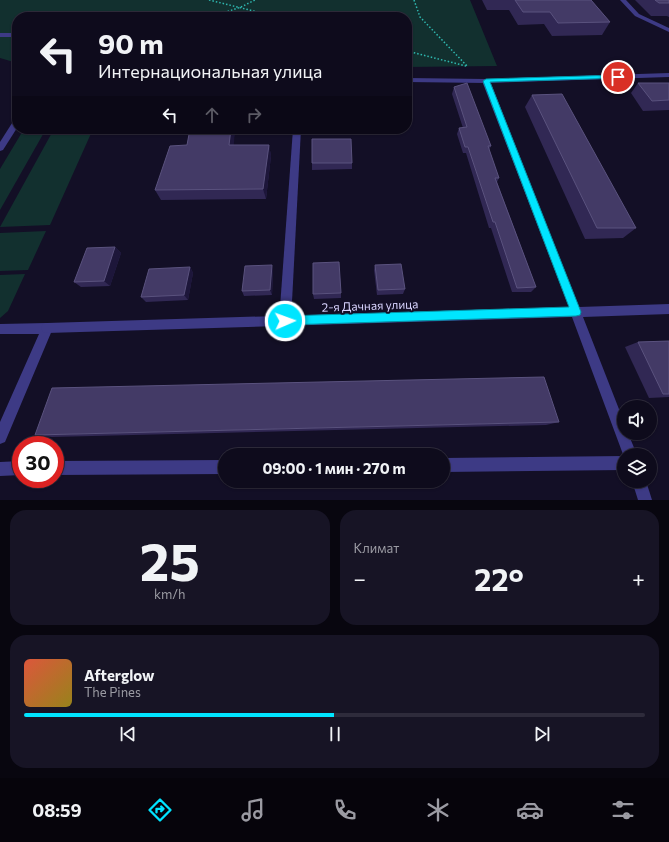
<!DOCTYPE html>
<html lang="ru">
<head>
<meta charset="utf-8">
<style>
  body { margin:0; font-family:Commissioner,sans-serif; background:#171425; color:#f1f3f6; height:100vh; display:flex; flex-direction:column; font-size:15px; white-space:nowrap }
  * { box-sizing:border-box; margin:0 }
  p { font-size:13px; color:#9b9ba3 }
  .icon { flex:none; width:22px; height:22px; fill:none; stroke:currentColor; stroke-width:2; stroke-linecap:round; stroke-linejoin:round }
  .map { position:relative; height:500px; overflow:hidden }
  .panel { display:flex; flex-direction:column; gap:10px; padding:10px; background:#08060f; flex:1 }
  .panel>* { flex:none }
  .hud { position:absolute; left:12px; top:12px; width:400px; height:122px; border-radius:16px; box-shadow:0 1px 3px #0004,0 0 0 1px #2e2b3b; background:#0e0b1c; color:#f1f3f6; overflow:hidden }
  .tools { position:absolute; left:617px; top:400px; display:grid; gap:8px }
  .tools a { display:grid; place-items:center; width:40px; height:40px; border-radius:50%; background:#0e0b1c; box-shadow:0 1px 3px #0004,0 0 0 1px #2e2b3b; font-size:20px }
  .speed { position:absolute; left:12px; top:436px; display:flex; gap:8px; font-size:20px; font-weight:700; text-align:center }
  .speed>* { display:grid; place-content:center; width:52px; height:52px; border-radius:50%; background:#0e0b1c; box-shadow:0 1px 3px #0004,0 0 0 1px #2e2b3b; line-height:1 }
  .speed .limit { border:6px solid #d22; background:#fff; color:#111 }
  .pin { position:absolute; display:grid; place-items:center; width:34px; height:34px; color:#fff; margin:-17px; border:2px solid #fff; border-radius:50%; box-shadow:0 1px 4px #0007 }
  .me { position:absolute; width:44px; margin:-22px; rotate:88deg; stroke-linejoin:round; filter:drop-shadow(0 0 3px #0008) }
  .turn { display:flex; align-items:center; gap:14px; height:84px; padding:0 20px; font-size:18px }
  .turn .icon { width:52px; height:52px; stroke-width:2.5 }
  .turn b { display:block; font-size:28px; line-height:34px }
  .lanes { display:flex; align-items:center; height:38px; padding:0 20px; background:#0003; justify-content:center; gap:20px; direction:ltr }
  .lanes .off { opacity:.35 }
  .big { font-size:30px; font-weight:700; line-height:1.1 }
  .panel .card { flex:1; display:flex; flex-direction:column; justify-content:center; gap:6px; min-width:0; padding:0 14px; border-radius:16px; background:#171425 }
  .panel .dial { align-items:center; gap:0 }
  .dial b { font-size:52px; line-height:1 }
  .song { display:flex; align-items:center; gap:12px }
  .cover { width:48px; height:48px; border-radius:6px; background:linear-gradient(135deg,hsl(10 70% 55%),hsl(50 70% 35%)) }
  .played { height:4px; border-radius:2px; background:linear-gradient(90deg,#00e5ff 50%,#2e2b3b 50%) }
  .keys { display:flex; justify-content:space-around; direction:ltr }
  .heat { display:flex; justify-content:space-between; align-items:center; font-size:22px; direction:ltr }
  .panel .tiles { flex:1; display:grid; gap:10px; grid-template-columns:1fr 1fr }
  .card:last-child { grid-column:span 2 }
  .trip { position:absolute; left:218px; top:448px; width:232px; height:40px; border-radius:20px; background:#0e0b1c; box-shadow:0 1px 3px #0004,0 0 0 1px #2e2b3b; font-weight:700; line-height:40px; text-align:center }
  .menu { display:flex; height:64px; justify-content:space-around; align-items:center; background:#06040b; color:#9b9ba3 }
  .menu .icon { width:28px; height:28px }
  .menu .active { color:#00e5ff }
  .menu b { font-size:18px; color:#f1f3f6 }
  .map>svg:first-child { display:block }
</style>
</head>
<body>
<div class="map">
<svg width="669" height="500" viewBox="0 0 669 500">
  <rect width="100%" height="100%" fill="#130f26"/>
  <!-- green -->
  <g fill="#12302f">
    <polygon points="0,0 470,0 497,66 407,67 407,17 17,17 17,63 0,58"/>
    <polygon points="24,129 46,129 0,210 0,169"/>
    <polygon points="54,129 93,129 50,225 0,227"/>
    <polygon points="46,231 28,270 0,271 0,233"/>
    <polygon points="25,274 8,311 0,318 0,275"/>
  </g>
  <g fill="none" stroke-linecap="round" stroke-linejoin="round">
    <!-- path -->
    <g stroke="#2fb8b0" stroke-width="1.5" stroke-dasharray="1.5 2" stroke-linecap="butt">
      <polyline points="209,0 278,17"/>
      <polyline points="414,0 420,17 468,67"/>
      <polyline points="211,17 241,7 255,0"/>
      <polyline points="407,51 466,66"/>
    </g>
    <!-- service -->
    <g fill="#3d3a85" fill-rule="evenodd">
      <polygon points="620,0 626,0 639,14 669,28 669,32 635,16"/>
      <rect x="0" y="33" width="17" height="4"/>
      <polygon points="293,129 301,129 291,321 289,325 285,326 281,325 279,321"/>
      <polygon points="47,323 51,324 53,328 5,442 0,444 0,422 39,334 0,334 0,324"/>
      <polygon points="624,456 624,470 443,472 443,458"/>
      <polygon points="225,460 225,474 55,475 55,461"/>
      <polygon points="21,461 21,475 0,476 0,462"/>
    </g>
    <!-- minor -->
    <g fill="#3d3a85" fill-rule="evenodd">
      <polygon points="483,79 486,79 490,81 579,307 669,304 669,314 583,317 624,422 624,433 628,433 637,455 624,455 624,457 572,317 47,333 43,332 41,328 43,324 47,323 569,307 482,81"/>
      <polygon points="632,481 646,481 652,500 638,500"/>
    </g>
    <!-- tertiary -->
    <g fill="#3d3a85" fill-rule="evenodd">
      <polygon points="669,73 669,77 486,83 407,82 407,78 486,79"/>
      <polygon points="17,119 17,128 3,150 0,151 0,142 14,120"/>
    </g>
  </g>
  <!-- wall -->
  <g fill="#312854">
    <polygon points="482,0 591,0 610,22 602,35 552,36 544,24 518,25 509,10 487,10"/>
    <polygon points="635,0 669,0 669,17 667,16 651,16"/>
    <polygon points="638,83 669,83 669,110 643,111 631,93"/>
    <polygon points="454,87 491,146 489,150 499,178 497,182 536,287 531,292 512,292 491,228 489,228 466,153 463,153 457,134 459,128 463,128 452,94"/>
    <polygon points="532,95 636,228 623,238 585,239 525,107"/>
    <polygon points="235,129 233,145 269,145 271,156 266,199 161,200 155,190 187,145"/>
    <polygon points="312,163 352,163 352,169 312,170"/>
    <polygon points="115,247 121,253 110,286 81,287 74,282"/>
    <polygon points="375,265 405,289 403,294 377,295 374,270"/>
    <polygon points="190,267 193,273 188,300 146,302 141,297"/>
    <polygon points="273,270 272,295 244,296 242,291"/>
    <polygon points="341,293 341,298 314,299 313,294"/>
    <polygon points="669,341 669,397 649,398 625,347 638,342"/>
    <polygon points="559,422 546,425 52,437 35,435"/>
  </g>
  <!-- shaded-wall -->
  <g fill="#1d163a">
    <polygon points="231,129 235,129 233,156 229,145"/>
    <polygon points="269,145 271,156 266,199 263,189"/>
    <polygon points="115,247 121,253 110,286 104,281"/>
    <polygon points="272,265 273,270 272,295 270,290"/>
    <polygon points="190,267 193,273 188,300 184,295"/>
  </g>
  <!-- building -->
  <g fill="#433a66" stroke="#5a527e">
    <polygon points="515,0 591,0 610,22 558,23 550,12 523,12"/>
    <polygon points="655,0 669,0 669,3 659,3"/>
    <polygon points="467,83 491,146 488,146 499,178 495,178 536,287 517,288 495,222 493,222 468,147 465,147 459,128 467,127 454,87"/>
    <polygon points="638,83 669,83 669,100 652,101"/>
    <polygon points="562,94 636,228 597,228 532,95"/>
    <polygon points="190,129 231,129 229,145 269,145 263,189 155,190 170,146 187,145"/>
    <polygon points="312,139 351,139 352,163 312,163"/>
    <polygon points="115,247 104,281 74,282 87,248"/>
    <polygon points="339,262 341,293 313,294 313,263"/>
    <polygon points="401,264 405,289 378,290 375,265"/>
    <polygon points="272,265 270,290 242,291 245,266"/>
    <polygon points="190,267 184,295 141,297 149,269"/>
    <polygon points="669,341 669,394 663,394 638,342"/>
    <polygon points="544,377 559,422 35,435 52,388"/>
  </g>
  <!-- route -->
  <polygon fill="#00e5ff" stroke="#0095a6" points="618,75 621,76 621,78 490,82 581,312 580,315 576,316 285,325 282,324 280,321 282,317 285,316 569,307 483,81 486,79"/>
  <g text-anchor="middle" dominant-baseline="central" stroke-width="4" stroke-linejoin="round" paint-order="stroke">
    <!-- street labels -->
    <g font-size="12" fill="#d9d4ff" stroke="#130f26">
      <text transform="translate(370 305) rotate(-2)">2-я Дачная улица</text>
    </g>
  </g>
</svg>
<div class="tools">
<a><svg class="icon" aria-label="sound" viewBox="0 0 24 24"><path d="M4 9h4l5-4v14l-5-4H4zM17 9q2 3 0 6"/></svg></a>
<a><svg class="icon" aria-label="layers" viewBox="0 0 24 24"><path d="M12 4l9 5-9 5-9-5zM3 14l9 5 9-5"/></svg></a>
</div>
<div class="speed"><div class="limit">30</div></div>
<div class="pin" style="left:618px;top:77px;background:#d93025"><svg class="icon" aria-label="arrive" viewBox="0 0 24 24"><path d="M6 21V4h12l-3 4 3 4H6"/></svg></div>
<svg class="me" style="left:285px;top:321px" viewBox="-20 -20 40 40"><circle r="17" fill="#00e5ff" stroke="#fff" stroke-width="3"/><path d="M0-11L8 9 0 5-8 9z" fill="#fff"/></svg>
<div class="trip">09:00 · 1 мин · 270 m</div>
<div class="hud">
<div class="turn"><svg class="icon" aria-label="left" viewBox="0 0 24 24"><path d="M17 20v-9H6M10 6l-5 5 5 5"/></svg><div><b>90 m</b>Интернациональная улица</div></div>
<div class="lanes"><svg class="icon" aria-label="left" viewBox="0 0 24 24"><path d="M17 20v-9H6M10 6l-5 5 5 5"/></svg><svg class="icon off" aria-label="ahead" viewBox="0 0 24 24"><path d="M12 20V5M6 11l6-6 6 6"/></svg><svg class="icon off" aria-label="right" viewBox="0 0 24 24"><path d="M7 20v-9h11M14 6l5 5-5 5"/></svg></div>
</div>
</div>
<section class="panel">
<div class="tiles">
<div class="card dial"><b>25</b><p>km/h</p></div>
<div class="card"><p>Климат</p>
<div class="heat"><a>−</a><b class="big">22°</b><a>+</a></div>
</div>
<div class="card">
<div class="song"><i class="cover"></i><div><b>Afterglow</b><p>The Pines</p></div></div>
<div class="played"></div>
<div class="keys"><svg class="icon" aria-label="previous" viewBox="0 0 24 24"><path d="M18 5L8 12l10 7zM5 5v14"/></svg><svg class="icon" aria-label="pause" viewBox="0 0 24 24"><path d="M8 5v14M16 5v14"/></svg><svg class="icon" aria-label="next" viewBox="0 0 24 24"><path d="M6 5l10 7-10 7zM19 5v14"/></svg></div>
</div>
</div>
</section>
<nav class="menu">
<b>08:59</b>
<svg class="icon active" aria-label="directions" viewBox="0 0 24 24"><path d="M12 3l9 9-9 9-9-9zM9 14v-3h6M13 9l2 2-2 2"/></svg>
<svg class="icon" aria-label="music" viewBox="0 0 24 24"><path d="M9 18V5l10-2v13"/><circle cx="6" cy="18" r="3"/><circle cx="16" cy="16" r="3"/></svg>
<svg class="icon" aria-label="phone" viewBox="0 0 24 24"><path d="M5 4h4l2 5-3 2q2 4 5 5l2-3 5 2v4C11 20 4 13 5 4z"/></svg>
<svg class="icon" aria-label="climate" viewBox="0 0 24 24"><path d="M12 3v18M4 7l16 10M4 17L20 7"/></svg>
<svg class="icon" aria-label="car" viewBox="0 0 24 24"><path d="M5 17H2v-5l4-1 3-4h7l3 4 3 1v5h-3M9 17h6M6 11h13"/><circle cx="7" cy="17" r="2"/><circle cx="17" cy="17" r="2"/></svg>
<svg class="icon" aria-label="filters" viewBox="0 0 24 24"><path d="M4 7h16M4 17h16"/><circle cx="9" cy="7" r="2"/><circle cx="15" cy="17" r="2"/></svg>
</nav>
</body>
</html>
